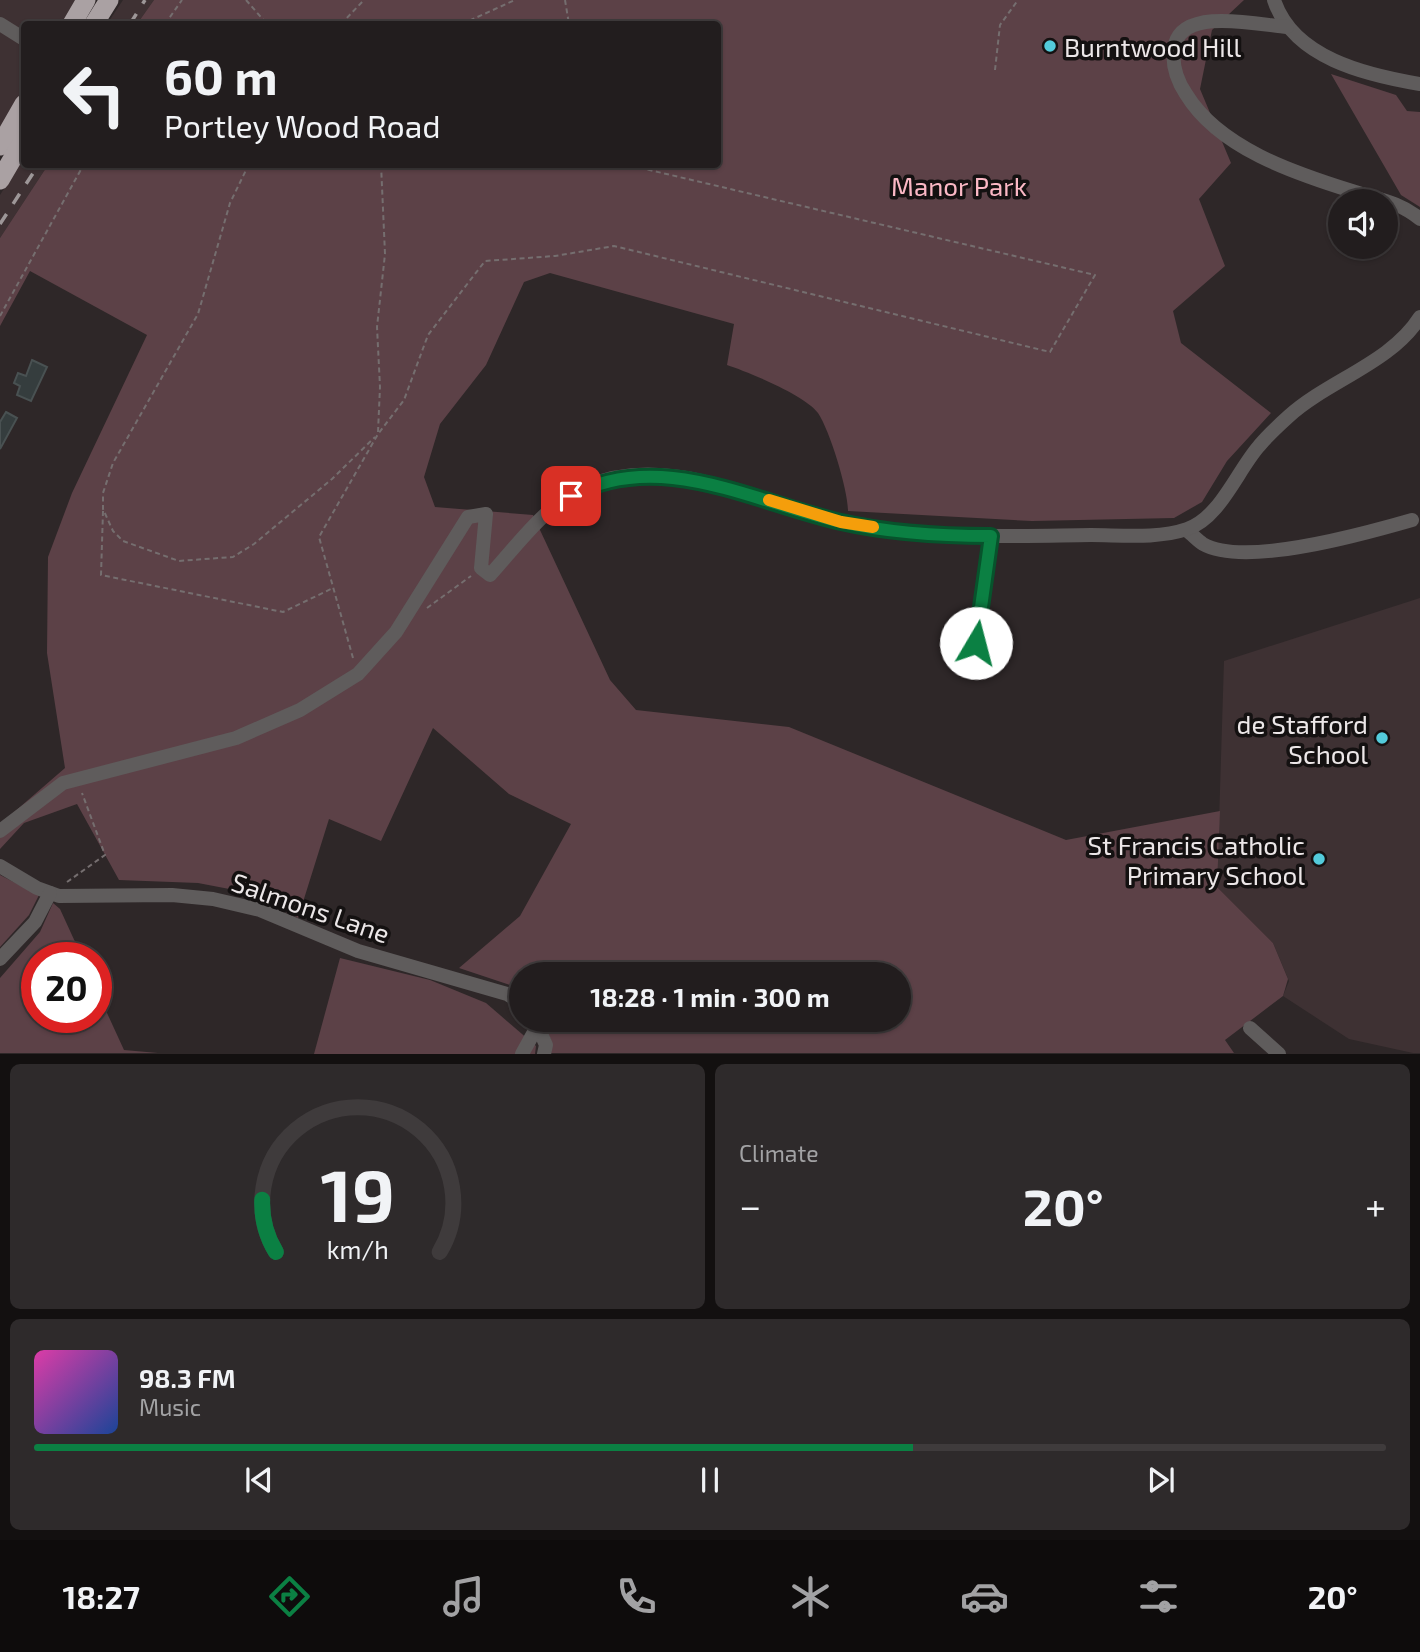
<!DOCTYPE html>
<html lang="en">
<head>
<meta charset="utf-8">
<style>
  body { margin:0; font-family:"Exo 2",sans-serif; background:#2e2a2b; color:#f1f3f6; height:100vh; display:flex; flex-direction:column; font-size:26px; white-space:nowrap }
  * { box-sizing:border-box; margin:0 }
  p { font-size:23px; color:#a2a2a4 }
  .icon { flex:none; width:38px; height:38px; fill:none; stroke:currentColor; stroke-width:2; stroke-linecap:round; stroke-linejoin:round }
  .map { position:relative; height:1054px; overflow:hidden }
  .details { display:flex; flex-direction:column; gap:10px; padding:10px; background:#131010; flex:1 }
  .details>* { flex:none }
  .top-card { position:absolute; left:21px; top:21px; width:700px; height:147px; border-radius:7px; box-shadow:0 2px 5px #0004,0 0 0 2px #3f3b3c; background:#221d1e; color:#f1f3f6; overflow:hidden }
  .tools { position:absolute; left:1328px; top:189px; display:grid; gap:14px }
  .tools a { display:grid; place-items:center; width:70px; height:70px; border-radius:50%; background:#221d1e; box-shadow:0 2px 5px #0004,0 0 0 2px #3f3b3c; font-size:35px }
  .speed { position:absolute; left:21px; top:942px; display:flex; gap:14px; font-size:35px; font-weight:700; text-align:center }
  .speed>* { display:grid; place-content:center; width:91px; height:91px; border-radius:50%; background:#221d1e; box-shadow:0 2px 5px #0004,0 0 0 2px #3f3b3c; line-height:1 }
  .speed .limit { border:10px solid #d22; background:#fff; color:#111 }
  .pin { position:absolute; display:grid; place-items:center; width:60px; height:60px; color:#fff; margin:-30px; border-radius:14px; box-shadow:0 4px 10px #0006 }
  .me { position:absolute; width:77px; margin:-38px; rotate:8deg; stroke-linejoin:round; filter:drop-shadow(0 0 5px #0008) }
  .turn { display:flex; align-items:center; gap:24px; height:147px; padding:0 28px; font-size:32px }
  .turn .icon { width:91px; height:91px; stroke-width:2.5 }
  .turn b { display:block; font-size:49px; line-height:60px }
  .big { font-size:52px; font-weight:700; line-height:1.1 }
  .details .tile { flex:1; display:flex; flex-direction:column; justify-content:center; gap:10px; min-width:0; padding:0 24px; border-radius:10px; background:#2e2a2b }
  .details .dial { align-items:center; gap:0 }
  .dial svg { height:182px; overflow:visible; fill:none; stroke:#3f3b3c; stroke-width:7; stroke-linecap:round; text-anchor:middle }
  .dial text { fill:#f1f3f6; stroke:none }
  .song { display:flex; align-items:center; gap:21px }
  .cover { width:84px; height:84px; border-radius:10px; background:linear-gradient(135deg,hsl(320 70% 55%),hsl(220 70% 35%)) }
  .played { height:7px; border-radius:4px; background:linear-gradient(90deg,#0b8043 65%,#3f3b3c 65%) }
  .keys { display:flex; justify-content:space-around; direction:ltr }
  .heat { display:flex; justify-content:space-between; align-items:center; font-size:38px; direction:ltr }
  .details .tiles { flex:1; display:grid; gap:10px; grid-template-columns:1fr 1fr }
  .tile:last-child { grid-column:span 2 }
  .trip { position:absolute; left:509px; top:962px; width:402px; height:70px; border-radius:35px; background:#221d1e; box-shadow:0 2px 5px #0004,0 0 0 2px #3f3b3c; font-weight:700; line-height:70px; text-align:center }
  .menu { display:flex; height:112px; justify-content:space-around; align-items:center; background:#0e0c0c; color:#a2a2a4 }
  .menu .icon { width:49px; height:49px }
  .menu .current { color:#0b8043 }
  .menu b { font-size:32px; color:#f1f3f6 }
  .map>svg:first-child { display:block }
</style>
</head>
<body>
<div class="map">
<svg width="1420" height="1054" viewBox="0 0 1420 1054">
  <rect width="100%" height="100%" fill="#2e2728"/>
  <!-- built -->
  <g fill="#3e3133">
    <polygon points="0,0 75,0 61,24 24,24 24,87 0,130"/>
    <polygon points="123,0 154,0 137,24 107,24"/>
    <polygon points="24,157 24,164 48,165 0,238 0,195"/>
    <polygon points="1420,598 1420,1053 1413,1053 1349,1039 1283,996 1289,981 1273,943 1217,887 1224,661"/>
  </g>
  <!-- green -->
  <g fill="#5c4147">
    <path d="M154 0H1244L1212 30 1200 89 1231 163 1199 199 1225 266 1173 311 1181 343 1271 413 1227 461 1202 502 1174 518 1032 521 848 511C848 490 830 431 818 413 805 395 748 372 727 365L734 324 550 273 524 282 486 365 440 424 424 477 435 507 533 515 610 680 636 710 789 727 1066 840 1220 811 1217 887 1273 943 1288 979 1283 996 1225 1040 1234 1053H551L552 1043 543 1020H900V975H522L521 992 516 987 459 968 520 916 571 824 509 794 433 728 381 841 329 819 298 918 245 892 198 883 119 880 77 804 24 823 0 849V831L5 820 65 768 47 653 48 557 72 493 147 335 30 271 0 326V238L48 165 718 164V24H137Z"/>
    <polygon points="1331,74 1396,95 1407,111 1420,112 1420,207 1401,195"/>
    <polygon points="0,875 39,895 29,915 0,947"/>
    <polygon points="53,903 60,909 82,957 37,957 37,1017 96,1017 96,989 124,1050 158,1053 0,1053 0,978 40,932"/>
    <polygon points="340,958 430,980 486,1003 536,1046 535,1054 314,1054"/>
  </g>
  <!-- building -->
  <g fill="#353d3e" stroke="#495152" stroke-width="2">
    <polygon points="32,360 47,367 31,401 17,395 20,386 14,383 18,373 26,376"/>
    <polygon points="6,412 17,418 0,449 0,422"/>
  </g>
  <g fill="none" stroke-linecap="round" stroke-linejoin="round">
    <!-- path -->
    <g stroke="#756e6f" stroke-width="2" stroke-dasharray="5 3.5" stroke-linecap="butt">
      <polyline points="246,0 267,24"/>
      <polyline points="565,0 569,24"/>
      <polyline points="165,24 182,0"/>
      <polyline points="341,24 364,0"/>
      <polyline points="462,24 515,0"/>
      <polyline points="995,70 1000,25 1018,0"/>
      <polyline points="249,164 230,203 198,314 113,463 103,493 103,509 113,531 123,541 179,561 233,557 254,544 332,479 375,437"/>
      <polyline points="0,316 84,164"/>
      <polyline points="378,432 380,387 377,327 385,254 381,164"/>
      <polyline points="103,511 101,575 283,612 331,589"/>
      <polyline points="427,608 471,576"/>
      <polyline points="353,658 319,537 378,434 404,400 428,335 485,261 555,256 614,246 1050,352 1095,275 624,164"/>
      <polyline points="67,882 105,855 82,793"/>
    </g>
    <!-- minor -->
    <g stroke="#5f5c5c" stroke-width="14">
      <path d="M1274 0C1293 58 1366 75 1420 84"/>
      <polyline points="0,24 24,39"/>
      <path d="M1287 27C1259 25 1185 7 1175 44 1171 61 1176 79 1186 94 1219 148 1294 173 1352 191 1377 199 1400 202 1420 219"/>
      <path d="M1186 530C1192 534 1197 540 1203 544 1245 568 1367 533 1412 520"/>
      <polyline points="976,643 991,536"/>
      <path d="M0 831 63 783 236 738 300 710 358 674 396 632 468 517 486 514 481 568 490 575C520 542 546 504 588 486 670 451 762 505 842 522 924 540 1008 536 1091 535 1121 535 1158 539 1187 529 1220 518 1237 471 1259 446 1268 435 1279 425 1289 416 1329 380 1391 363 1420 317"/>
      <polyline points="0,866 37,888 59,896 172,895 213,899 260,910 358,951 507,994 522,1003"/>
      <polyline points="0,959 35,922 50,893"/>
      <polyline points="535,1020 546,1045 544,1054"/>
      <polyline points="1250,1028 1279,1054"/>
      <polyline points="522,1054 538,1025"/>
    </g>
    <!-- highway -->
    <g stroke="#aaa1a3" stroke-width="19">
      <polyline points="72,24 86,0"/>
      <polyline points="94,24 109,0"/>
      <polyline points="0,146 24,104"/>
      <polyline points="0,180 24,139"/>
    </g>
    <!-- rail -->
    <g stroke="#9d9798" stroke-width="3.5" stroke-dasharray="12 12" stroke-linecap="butt">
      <polyline points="130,24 145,0"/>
      <polyline points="0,224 39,164"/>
    </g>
  </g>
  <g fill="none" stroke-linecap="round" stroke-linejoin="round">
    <!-- route casing -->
    <g stroke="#07532c" stroke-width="18">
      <path id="route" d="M571 496C659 448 753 502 841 522 889 533 941 536 991 536L976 643"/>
    </g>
    <!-- route -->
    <use href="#route" stroke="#0b8043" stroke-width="12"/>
    <!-- slow -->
    <polyline stroke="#f59e0b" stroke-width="12" points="769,500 841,522 873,527"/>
  </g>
  <!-- markers -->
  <g fill="#53cbdb" stroke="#141111" stroke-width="2.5">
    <circle cx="1050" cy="46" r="7"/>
    <circle cx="1382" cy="738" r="7"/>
    <circle cx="1319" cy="859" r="7"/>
  </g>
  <g text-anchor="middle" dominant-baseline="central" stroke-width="7" stroke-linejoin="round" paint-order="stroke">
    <!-- poi labels -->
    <g font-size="26" fill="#ece7e8" stroke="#141111" text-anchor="end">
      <text x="1064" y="46" text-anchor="start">Burntwood Hill</text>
      <text x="1368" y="723">de Stafford<tspan x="1368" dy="30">School</tspan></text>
      <text x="1305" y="844">St Francis Catholic<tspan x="1305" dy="30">Primary School</tspan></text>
    </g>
    <!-- park labels -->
    <g font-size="26" fill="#fbb8c5" stroke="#141111">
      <text x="959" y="185">Manor Park</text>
    </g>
    <!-- street labels -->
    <g font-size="26" fill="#ece7e8" stroke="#141111">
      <text transform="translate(311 907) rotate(19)">Salmons Lane</text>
    </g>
  </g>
</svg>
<div class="tools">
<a><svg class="icon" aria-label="sound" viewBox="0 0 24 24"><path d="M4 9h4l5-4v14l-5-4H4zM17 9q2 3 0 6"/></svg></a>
</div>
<div class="speed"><div class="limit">20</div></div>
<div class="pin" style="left:571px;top:496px;background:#d93025"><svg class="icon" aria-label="arrive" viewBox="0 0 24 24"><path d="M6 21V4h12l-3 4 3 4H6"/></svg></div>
<svg class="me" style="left:976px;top:643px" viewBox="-20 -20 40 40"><circle r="19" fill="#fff"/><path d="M0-13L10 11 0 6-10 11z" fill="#0b8043"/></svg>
<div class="trip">18:28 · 1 min · 300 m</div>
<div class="top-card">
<div class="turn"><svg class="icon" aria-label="left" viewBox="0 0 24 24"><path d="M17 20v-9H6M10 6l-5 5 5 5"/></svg><div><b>60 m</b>Portley Wood Road</div></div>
</div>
</div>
<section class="details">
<div class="tiles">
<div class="tile dial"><svg viewBox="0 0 100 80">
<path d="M14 69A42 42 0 1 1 86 69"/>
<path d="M14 69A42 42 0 0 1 8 46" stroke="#0b8043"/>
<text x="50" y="56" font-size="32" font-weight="700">19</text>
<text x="50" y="72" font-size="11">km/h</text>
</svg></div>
<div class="tile"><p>Climate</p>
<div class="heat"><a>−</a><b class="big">20°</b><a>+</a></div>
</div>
<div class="tile">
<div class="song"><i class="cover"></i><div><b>98.3 FM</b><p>Music</p></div></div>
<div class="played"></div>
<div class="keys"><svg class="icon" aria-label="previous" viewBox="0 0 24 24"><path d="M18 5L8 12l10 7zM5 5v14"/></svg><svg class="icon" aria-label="pause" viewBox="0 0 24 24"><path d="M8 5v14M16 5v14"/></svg><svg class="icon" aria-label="next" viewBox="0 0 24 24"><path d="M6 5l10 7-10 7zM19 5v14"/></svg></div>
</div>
</div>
</section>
<nav class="menu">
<b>18:27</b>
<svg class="icon current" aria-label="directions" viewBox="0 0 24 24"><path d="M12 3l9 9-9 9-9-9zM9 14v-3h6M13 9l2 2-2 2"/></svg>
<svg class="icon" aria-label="music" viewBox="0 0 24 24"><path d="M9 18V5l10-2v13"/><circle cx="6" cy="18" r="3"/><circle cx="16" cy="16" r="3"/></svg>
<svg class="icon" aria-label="phone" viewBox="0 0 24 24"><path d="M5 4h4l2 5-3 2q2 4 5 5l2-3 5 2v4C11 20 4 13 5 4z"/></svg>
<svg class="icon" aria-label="climate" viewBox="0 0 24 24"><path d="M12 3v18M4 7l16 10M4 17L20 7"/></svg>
<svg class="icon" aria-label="car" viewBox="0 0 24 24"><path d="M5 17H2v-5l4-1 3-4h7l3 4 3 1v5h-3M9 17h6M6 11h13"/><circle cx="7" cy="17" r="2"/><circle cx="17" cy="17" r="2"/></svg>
<svg class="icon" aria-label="filters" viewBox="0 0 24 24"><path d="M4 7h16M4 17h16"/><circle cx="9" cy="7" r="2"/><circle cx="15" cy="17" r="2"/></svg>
<b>20°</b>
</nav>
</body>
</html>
